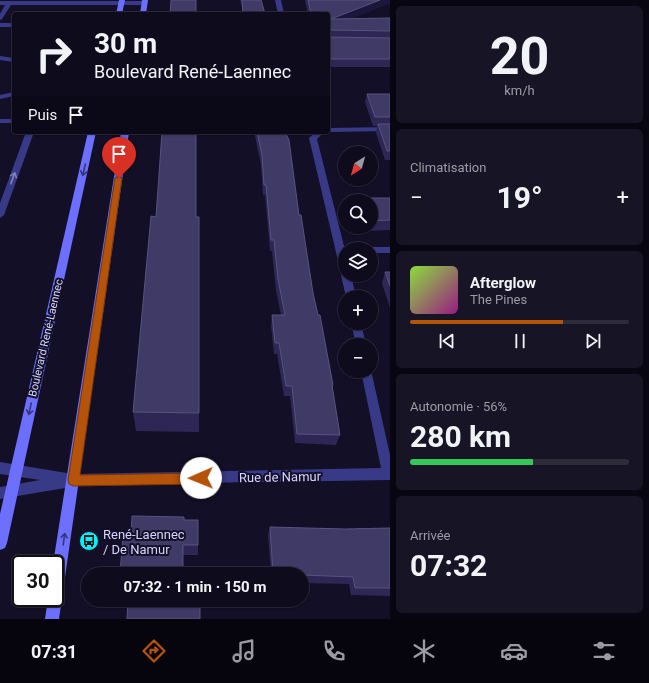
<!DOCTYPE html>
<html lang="fr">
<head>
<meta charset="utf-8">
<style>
  body { margin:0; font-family:Roboto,sans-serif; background:#171426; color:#f1f3f6; height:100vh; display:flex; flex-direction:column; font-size:15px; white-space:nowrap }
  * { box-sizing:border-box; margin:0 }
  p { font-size:13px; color:#9b9ba4 }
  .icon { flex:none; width:22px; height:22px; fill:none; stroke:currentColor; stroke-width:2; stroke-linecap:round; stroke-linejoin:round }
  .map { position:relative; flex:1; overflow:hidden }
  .details { display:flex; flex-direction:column; gap:6px; padding:6px; background:#080610; width:259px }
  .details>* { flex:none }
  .hud { position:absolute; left:12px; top:12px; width:318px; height:122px; border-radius:4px; box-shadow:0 1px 3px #0004,0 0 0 1px #2e2b3b; background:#0e0b1d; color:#f1f3f6; overflow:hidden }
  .needle { width:26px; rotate:217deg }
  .fabs { position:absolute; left:338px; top:146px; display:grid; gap:8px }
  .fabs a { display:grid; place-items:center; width:40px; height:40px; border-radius:50%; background:#0e0b1d; box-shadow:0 1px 3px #0004,0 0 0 1px #2e2b3b; font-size:20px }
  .speed { position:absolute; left:12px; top:555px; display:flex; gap:8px; font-size:20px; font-weight:700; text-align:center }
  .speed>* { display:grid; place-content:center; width:52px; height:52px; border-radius:50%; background:#0e0b1d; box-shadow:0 1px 3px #0004,0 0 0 1px #2e2b3b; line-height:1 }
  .speed .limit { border:2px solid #111; border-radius:6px; background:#fff; color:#111 }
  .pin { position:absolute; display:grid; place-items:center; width:34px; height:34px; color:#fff; margin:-41px -17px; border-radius:50% 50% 50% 0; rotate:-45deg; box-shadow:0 0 4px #0007 }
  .pin .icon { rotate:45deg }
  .me { position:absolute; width:44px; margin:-22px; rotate:269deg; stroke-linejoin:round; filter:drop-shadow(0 0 3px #0008) }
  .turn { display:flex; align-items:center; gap:14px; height:84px; padding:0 16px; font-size:18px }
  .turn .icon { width:52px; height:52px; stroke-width:2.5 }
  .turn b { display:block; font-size:28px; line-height:34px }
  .then { display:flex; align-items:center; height:38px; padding:0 16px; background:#0003; gap:8px; font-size:15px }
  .big { font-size:30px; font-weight:700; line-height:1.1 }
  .details .tile { flex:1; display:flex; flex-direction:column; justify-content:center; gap:6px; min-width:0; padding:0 14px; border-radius:6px; background:#171426 }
  .details .dial { align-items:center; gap:0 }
  .dial b { font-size:52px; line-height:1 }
  .song { display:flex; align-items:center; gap:12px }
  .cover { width:48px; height:48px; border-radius:6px; background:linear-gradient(135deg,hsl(90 70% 55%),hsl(310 70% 35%)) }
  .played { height:4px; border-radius:2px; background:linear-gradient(90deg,#b45309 70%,#2e2b3b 70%) }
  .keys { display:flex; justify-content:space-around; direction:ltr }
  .heat { display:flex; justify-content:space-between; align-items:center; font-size:22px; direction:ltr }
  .charge { height:6px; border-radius:3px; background:linear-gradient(90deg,#34c759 56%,#2e2b3b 0) }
  .trip { position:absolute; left:81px; top:567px; width:228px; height:40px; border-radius:20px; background:#0e0b1d; box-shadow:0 1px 3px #0004,0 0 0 1px #2e2b3b; font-weight:700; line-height:40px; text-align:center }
  .dock { display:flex; height:64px; justify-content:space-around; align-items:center; background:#06040c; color:#9b9ba4 }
  .dock .icon { width:28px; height:28px }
  .dock .on { color:#b45309 }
  .dock b { font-size:18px; color:#f1f3f6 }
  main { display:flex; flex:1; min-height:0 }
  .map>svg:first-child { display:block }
</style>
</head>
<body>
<main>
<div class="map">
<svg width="390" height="619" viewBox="0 0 390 619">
  <rect width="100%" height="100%" fill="#120f27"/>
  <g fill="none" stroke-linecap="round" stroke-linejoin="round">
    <!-- lane -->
    <g fill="#393a87" fill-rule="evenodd">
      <polygon points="0,1 145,1 148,3 145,5 11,5 2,19 0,20 0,14 5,5 0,5"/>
      <polygon points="42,12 73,12 76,14 39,14"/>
      <rect x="0" y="23" width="14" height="4"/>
      <polygon points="0,56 14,58 14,62 0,60"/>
      <polygon points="14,92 14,96 0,99 0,95"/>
      <rect x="0" y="119" width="14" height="4"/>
      <polygon points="26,132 34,132 4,215 0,218 0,203"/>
    </g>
    <!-- street -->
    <g fill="#393a87" fill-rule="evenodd">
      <polygon points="275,0 281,0 284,14 278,14"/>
      <polygon points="390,127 390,131 328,132 327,132 328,128"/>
      <polygon points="316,132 324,132 317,139 345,250 345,275 351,275 356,297 346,297 341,275 345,272 340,269 309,138"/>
      <polygon points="371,247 390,247 390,253 371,253 371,249 367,249"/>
      <polygon points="351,323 361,323 366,345 356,345"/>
      <polygon points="371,370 390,455 390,480 70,485 65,488 0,499 0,487 40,480 0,474 0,462 73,474 381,468 361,371"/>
    </g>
    <!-- secondary -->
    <g fill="#6c6fff" fill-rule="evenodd">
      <polygon points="119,0 125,0 122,14 116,14"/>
      <polygon points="142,0 148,0 146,14 140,14"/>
      <polygon points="88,132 96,132 7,543 5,548 0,550 0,514"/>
      <polygon points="121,132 129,132 59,619 45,619 48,598 55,598 55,564 53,564"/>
    </g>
  </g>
  <!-- wall -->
  <g fill="#2e2755">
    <polygon points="240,0 261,0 264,14 242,14 242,7"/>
    <polygon points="305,0 390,0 390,3 350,19 390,18 390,67 329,67 328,62 328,14 308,14"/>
    <polygon points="367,94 390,94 390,160 385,160 376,133 377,126 373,126 365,102"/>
    <polygon points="255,132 285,132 299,215 313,293 333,385 332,388 340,435 336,445 295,443 290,396 284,396 277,354 274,354 271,326 272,315 281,315 276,290 272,251 270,251 265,195 263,195 261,165 255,136"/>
    <polygon points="360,198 390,198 390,230 366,231 365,227 371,227 371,201 359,201"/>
    <polygon points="196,217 199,217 199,432 136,431 133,412"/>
    <polygon points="385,272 390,272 390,308 382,283"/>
    <polygon points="184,520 198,520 198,555 183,555 183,574 120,574 131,535"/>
    <polygon points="270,527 345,529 390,528 390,596 351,595 349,584 302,583 302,574 271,574 268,535"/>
  </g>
  <!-- shaded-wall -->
  <g fill="#1b163b">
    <polygon points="380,0 390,0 390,3 330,27 331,19"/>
    <polygon points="330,54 328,62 328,55"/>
  </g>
  <!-- building -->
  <g fill="#403a67" stroke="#58527f">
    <polygon points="171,0 196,0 196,14 170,14"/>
    <polygon points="242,0 261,0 264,10 264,14 243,14"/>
    <polygon points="308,0 380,0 331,19 390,18 390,31 329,30 328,32 328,14 311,14"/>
    <polygon points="328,33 329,37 390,38 390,59 331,59 330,54 328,55"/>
    <polygon points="367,94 390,94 390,117 375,117"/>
    <polygon points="378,124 390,124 390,151 387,151"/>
    <polygon points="162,132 196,132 196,217 199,217 199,413 133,412 151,216 156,217"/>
    <polygon points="257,132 285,132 289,140 299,215 301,215 313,293 318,315 320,315 333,385 332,385 340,435 297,434 292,386 286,386 279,343 275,343 272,315 285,315 278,279 274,240 271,240 266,185 264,185 262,155"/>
    <polygon points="360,198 390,198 390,220 371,221 371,201 361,201"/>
    <polygon points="385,272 390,272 390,286"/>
    <polygon points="132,516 184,517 184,520 198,520 198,545 183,545 183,574 120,574 123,535 131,535"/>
    <polygon points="270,527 345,529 390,528 390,588 355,588 353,577 302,575 302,574 273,574"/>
    <polygon points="128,600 182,600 182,604 200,604 200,619 127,619"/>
  </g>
  <!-- one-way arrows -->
  <defs><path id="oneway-shaft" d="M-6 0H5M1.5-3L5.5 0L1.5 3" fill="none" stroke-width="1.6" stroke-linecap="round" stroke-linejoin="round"/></defs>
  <g stroke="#36357d">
    <use href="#oneway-shaft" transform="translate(84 170) rotate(103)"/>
    <use href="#oneway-shaft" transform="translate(30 409) rotate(102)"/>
    <use href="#oneway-shaft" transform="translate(64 539) rotate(-82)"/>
  </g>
  <use stroke="#8080bd" href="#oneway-shaft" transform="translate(13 178) rotate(-70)"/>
  <!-- route -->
  <polygon fill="#b45309" stroke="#753606" points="119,176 122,178 80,475 201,473 205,475 206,478 205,482 201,484 73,486 69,484 68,480 115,178"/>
  <!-- icons -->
  <defs>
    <g id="bus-disc" transform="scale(1)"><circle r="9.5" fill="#01f2ff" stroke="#120f27"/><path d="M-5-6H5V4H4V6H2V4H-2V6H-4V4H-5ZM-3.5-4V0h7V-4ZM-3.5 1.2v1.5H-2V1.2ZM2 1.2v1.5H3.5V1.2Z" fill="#111"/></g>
  </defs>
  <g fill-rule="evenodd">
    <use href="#bus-disc" x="89" y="541"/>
  </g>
  <g text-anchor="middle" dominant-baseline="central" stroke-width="4" stroke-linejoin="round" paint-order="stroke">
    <!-- street labels -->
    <g font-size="11" fill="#d7d5ff" stroke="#120f27">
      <text transform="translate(46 338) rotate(-77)">Boulevard René-Laennec</text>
    </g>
    <!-- near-street labels -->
    <g font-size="13" fill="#d7d5ff" stroke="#120f27">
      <text transform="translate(280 477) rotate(-1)">Rue de Namur</text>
    </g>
    <!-- near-poi labels -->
    <g font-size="13" fill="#d7d5ff" stroke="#120f27" text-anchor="start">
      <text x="103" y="534">René-Laennec<tspan x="103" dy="15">/ De Namur</tspan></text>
    </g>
  </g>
</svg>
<div class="fabs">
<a><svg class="needle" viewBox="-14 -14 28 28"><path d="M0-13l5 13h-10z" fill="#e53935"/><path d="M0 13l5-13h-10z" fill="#9b9ba4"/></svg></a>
<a><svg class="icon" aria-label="search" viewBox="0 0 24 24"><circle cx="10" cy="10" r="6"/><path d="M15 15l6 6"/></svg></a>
<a><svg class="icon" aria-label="layers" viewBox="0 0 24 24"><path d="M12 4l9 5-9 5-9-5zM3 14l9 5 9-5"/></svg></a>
<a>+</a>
<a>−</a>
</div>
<div class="speed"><div class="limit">30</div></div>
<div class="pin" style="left:119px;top:178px;background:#d93025"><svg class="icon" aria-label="arrive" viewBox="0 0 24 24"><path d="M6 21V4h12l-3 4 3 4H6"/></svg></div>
<svg class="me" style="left:201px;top:478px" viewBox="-20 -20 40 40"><circle r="19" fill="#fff"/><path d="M0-13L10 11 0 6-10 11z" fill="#b45309"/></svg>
<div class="trip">07:32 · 1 min · 150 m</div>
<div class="hud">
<div class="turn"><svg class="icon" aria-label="right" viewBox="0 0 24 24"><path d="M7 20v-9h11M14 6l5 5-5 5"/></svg><div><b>30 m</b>Boulevard René-Laennec</div></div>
<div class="then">Puis<svg class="icon" aria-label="arrive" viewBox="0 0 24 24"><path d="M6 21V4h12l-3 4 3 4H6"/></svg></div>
</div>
</div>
<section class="details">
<div class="tile dial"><b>20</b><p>km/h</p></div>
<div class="tile"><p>Climatisation</p>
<div class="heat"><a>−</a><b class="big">19°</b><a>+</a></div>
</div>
<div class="tile">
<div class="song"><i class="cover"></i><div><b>Afterglow</b><p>The Pines</p></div></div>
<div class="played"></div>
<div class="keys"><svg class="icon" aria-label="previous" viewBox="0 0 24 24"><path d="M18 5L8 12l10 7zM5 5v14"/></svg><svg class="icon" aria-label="pause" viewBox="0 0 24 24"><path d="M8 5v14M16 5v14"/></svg><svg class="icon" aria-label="next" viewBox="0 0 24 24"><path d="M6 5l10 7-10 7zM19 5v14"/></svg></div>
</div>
<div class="tile"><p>Autonomie · 56%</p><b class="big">280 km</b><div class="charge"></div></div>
<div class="tile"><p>Arrivée</p><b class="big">07:32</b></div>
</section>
</main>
<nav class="dock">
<b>07:31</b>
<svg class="icon on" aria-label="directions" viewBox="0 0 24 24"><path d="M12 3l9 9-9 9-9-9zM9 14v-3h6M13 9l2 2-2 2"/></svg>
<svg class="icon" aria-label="music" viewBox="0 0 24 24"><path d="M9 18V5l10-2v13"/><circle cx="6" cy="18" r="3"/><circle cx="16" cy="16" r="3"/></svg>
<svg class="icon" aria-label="phone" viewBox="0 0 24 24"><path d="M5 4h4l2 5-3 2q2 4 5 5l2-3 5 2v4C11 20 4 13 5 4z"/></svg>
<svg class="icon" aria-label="climate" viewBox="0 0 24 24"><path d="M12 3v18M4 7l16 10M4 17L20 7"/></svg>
<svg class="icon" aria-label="car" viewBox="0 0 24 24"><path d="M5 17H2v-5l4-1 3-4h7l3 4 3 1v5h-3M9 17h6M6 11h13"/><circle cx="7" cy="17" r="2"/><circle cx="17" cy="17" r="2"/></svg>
<svg class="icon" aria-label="filters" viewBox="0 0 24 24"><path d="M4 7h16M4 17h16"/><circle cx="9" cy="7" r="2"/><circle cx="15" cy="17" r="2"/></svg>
</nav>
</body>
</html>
